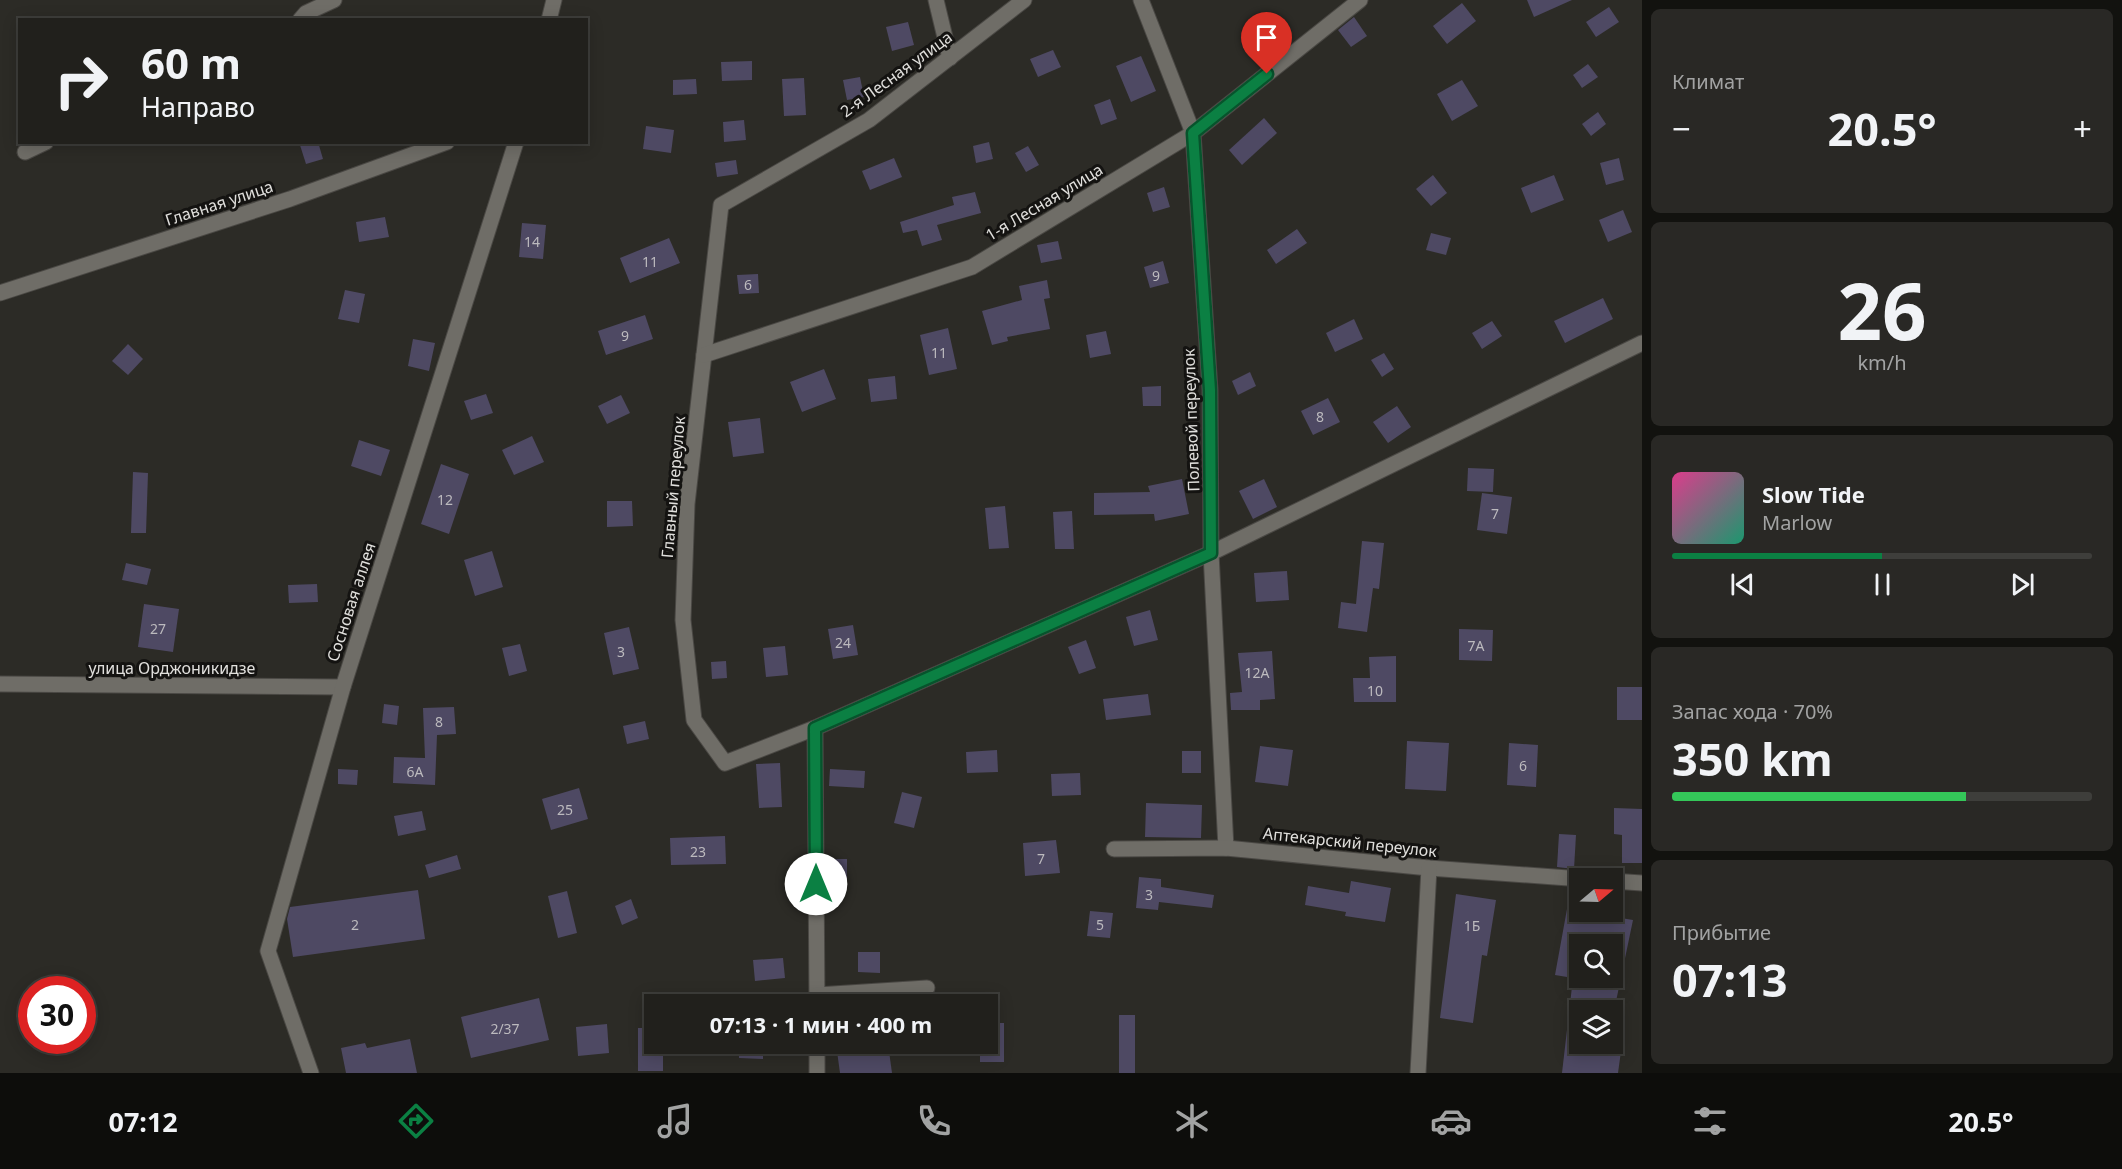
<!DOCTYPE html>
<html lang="ru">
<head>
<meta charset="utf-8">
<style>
  body { margin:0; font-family:"Noto Sans",sans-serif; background:#292825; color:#f1f3f6; height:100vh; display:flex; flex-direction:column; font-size:22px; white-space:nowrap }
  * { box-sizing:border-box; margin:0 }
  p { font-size:20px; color:#a2a3a3 }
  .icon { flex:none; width:33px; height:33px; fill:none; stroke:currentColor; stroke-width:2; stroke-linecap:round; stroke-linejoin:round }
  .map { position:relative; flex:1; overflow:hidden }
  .side { display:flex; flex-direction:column; gap:9px; padding:9px; background:#12120f; width:480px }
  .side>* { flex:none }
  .banner { position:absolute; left:18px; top:18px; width:570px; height:126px; border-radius:0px; box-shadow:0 3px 15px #0003,0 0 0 2px #3e3e3b; background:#21201c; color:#f1f3f6; overflow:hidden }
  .needle { width:39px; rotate:71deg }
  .controls { position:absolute; left:1569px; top:868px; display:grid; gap:12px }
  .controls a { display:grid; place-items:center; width:54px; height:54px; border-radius:0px; background:#21201c; box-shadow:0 3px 15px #0003,0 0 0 2px #3e3e3b; font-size:30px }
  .speed { position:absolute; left:18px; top:976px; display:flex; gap:12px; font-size:30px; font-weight:700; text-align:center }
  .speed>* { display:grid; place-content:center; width:78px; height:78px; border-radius:50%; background:#21201c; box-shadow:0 3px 15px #0003,0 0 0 2px #3e3e3b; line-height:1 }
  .speed .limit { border:9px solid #d22; background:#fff; color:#111 }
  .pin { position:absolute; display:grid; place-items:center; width:51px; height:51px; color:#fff; margin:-62px -26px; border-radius:50% 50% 50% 0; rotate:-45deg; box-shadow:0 0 6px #0007 }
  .pin .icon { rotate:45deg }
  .me { position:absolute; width:66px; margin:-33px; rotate:0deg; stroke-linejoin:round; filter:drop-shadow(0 0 4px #0008) }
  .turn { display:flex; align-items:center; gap:21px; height:126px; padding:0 24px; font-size:27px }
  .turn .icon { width:78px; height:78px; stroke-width:2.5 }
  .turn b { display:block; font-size:42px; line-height:51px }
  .big { font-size:45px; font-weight:700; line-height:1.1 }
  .side .tile { flex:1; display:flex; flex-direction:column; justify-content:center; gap:9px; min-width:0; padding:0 21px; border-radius:9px; background:#292825 }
  .side .dial { align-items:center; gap:0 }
  .dial b { font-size:78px; line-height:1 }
  .song { display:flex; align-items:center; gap:18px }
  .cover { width:72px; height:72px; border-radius:9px; background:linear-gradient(135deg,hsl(330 70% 55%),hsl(160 70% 35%)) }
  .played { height:6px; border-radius:3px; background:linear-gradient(90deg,#0b8043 50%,#3e3e3b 50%) }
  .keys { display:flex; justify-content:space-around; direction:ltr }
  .heat { display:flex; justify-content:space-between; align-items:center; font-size:33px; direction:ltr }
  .charge { height:9px; border-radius:4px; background:linear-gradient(90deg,#34c759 70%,#3e3e3b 0) }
  .trip { position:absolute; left:644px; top:994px; width:354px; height:60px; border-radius:0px; background:#21201c; box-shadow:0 3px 15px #0003,0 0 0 2px #3e3e3b; font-weight:700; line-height:60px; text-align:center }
  .dock { display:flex; height:96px; justify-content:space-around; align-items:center; background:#0d0d0b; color:#a2a3a3 }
  .dock .icon { width:42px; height:42px }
  .dock .current { color:#0b8043 }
  .dock b { font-size:27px; color:#f1f3f6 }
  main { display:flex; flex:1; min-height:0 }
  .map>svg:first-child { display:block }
</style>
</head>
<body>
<main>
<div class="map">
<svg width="1642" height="1073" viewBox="0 0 1642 1073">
  <rect width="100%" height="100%" fill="#2c2b26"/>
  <!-- building -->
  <g fill="#4e4963" fill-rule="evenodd">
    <polygon points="1527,0 1572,0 1534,17"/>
    <polygon points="1462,3 1476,21 1447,44 1433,26"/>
    <polygon points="1609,7 1619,22 1596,37 1586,22"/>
    <polygon points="1354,17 1367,36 1351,47 1338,30"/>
    <polygon points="908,22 914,45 892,51 886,27"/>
    <polygon points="1053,50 1061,67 1038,77 1030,59"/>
    <polygon points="1141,56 1156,91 1131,102 1116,66"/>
    <polygon points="752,61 752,80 722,81 721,62"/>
    <polygon points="1588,64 1598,77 1582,88 1573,75"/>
    <polygon points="860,77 864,97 847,100 843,80"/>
    <polygon points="804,78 806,115 784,116 782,79"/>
    <polygon points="696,79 697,94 673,95 673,80"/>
    <polygon points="1462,80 1478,106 1452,121 1437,94"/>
    <polygon points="1110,99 1117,119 1101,125 1094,105"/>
    <polygon points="1598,112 1606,124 1591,136 1582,124"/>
    <polygon points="1264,118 1277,133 1242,165 1229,150"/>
    <polygon points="744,120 746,140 724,142 723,122"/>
    <polygon points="646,126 674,130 671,153 643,149"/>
    <polygon points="299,142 318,142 323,159 306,164"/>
    <polygon points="989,142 993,159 976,163 973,146"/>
    <polygon points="1028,146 1039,165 1026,172 1015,153"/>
    <polygon points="894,158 902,177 870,190 862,171"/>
    <polygon points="1619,158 1624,180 1606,185 1600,163"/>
    <polygon points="736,160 738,174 717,177 715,163"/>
    <polygon points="1433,175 1447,193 1431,206 1416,189"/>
    <polygon points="1554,175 1564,200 1531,213 1521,188"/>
    <polygon points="1164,187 1170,207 1153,212 1147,193"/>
    <polygon points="975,192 981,213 937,225 942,240 922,246 917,230 903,233 900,222 954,205 952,197"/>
    <polygon points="1623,210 1632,232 1608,242 1599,220"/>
    <polygon points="385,217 389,237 359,242 356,222"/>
    <polygon points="522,223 546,225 543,259 519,257"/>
    <polygon points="1297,229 1307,243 1276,264 1267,250"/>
    <polygon points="1431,233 1451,238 1446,255 1426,250"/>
    <polygon points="669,238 680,263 630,283 620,258"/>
    <polygon points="1058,241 1062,259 1041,263 1037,245"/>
    <polygon points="1163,261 1169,283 1150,288 1144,267"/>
    <polygon points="758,274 759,293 739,294 737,275"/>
    <polygon points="1047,280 1050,298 1044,299 1050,329 1007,337 1008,341 992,345 982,311 1022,300 1019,286"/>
    <polygon points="345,290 365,294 359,323 338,319"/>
    <polygon points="1603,298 1613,319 1565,343 1554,321"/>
    <polygon points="645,315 653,339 606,355 598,331"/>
    <polygon points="1354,319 1363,339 1335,352 1326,333"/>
    <polygon points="1492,321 1502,336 1482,349 1472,333"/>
    <polygon points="948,328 957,369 929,375 920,335"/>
    <polygon points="1106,331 1111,354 1090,358 1086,335"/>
    <polygon points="413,339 435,343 429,371 408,366"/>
    <polygon points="128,344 143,359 128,375 112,361"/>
    <polygon points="1384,353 1394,369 1382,377 1371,360"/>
    <polygon points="824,369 836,399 802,412 790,382"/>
    <polygon points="1250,372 1256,386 1238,395 1232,381"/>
    <polygon points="895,376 897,399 871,402 868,379"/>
    <polygon points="1161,386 1161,406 1143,406 1142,387"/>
    <polygon points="486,394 493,413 471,420 464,401"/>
    <polygon points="621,395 630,413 607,424 598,406"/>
    <polygon points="1328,398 1340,422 1313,435 1301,411"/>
    <polygon points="1397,406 1411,427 1388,443 1373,422"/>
    <polygon points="760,418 764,453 733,457 728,422"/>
    <polygon points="532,436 544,462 514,475 502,450"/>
    <polygon points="359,440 390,450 381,476 351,466"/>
    <polygon points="441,464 469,474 449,534 421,524"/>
    <polygon points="1468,468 1494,469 1493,492 1467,491"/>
    <polygon points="133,472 148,473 146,533 131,533"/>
    <polygon points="1182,479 1189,514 1155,521 1154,514 1094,515 1094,493 1150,492 1148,486"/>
    <polygon points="1264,479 1277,507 1253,519 1239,491"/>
    <polygon points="1482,493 1512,497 1507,534 1477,530"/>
    <polygon points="607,501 632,501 633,526 607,527"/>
    <polygon points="1005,506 1009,548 989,549 985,508"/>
    <polygon points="1072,511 1074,549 1055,549 1053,512"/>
    <polygon points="1362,541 1384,543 1379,589 1373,588 1367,632 1338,628 1341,602 1356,604"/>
    <polygon points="492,551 503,587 475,596 464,560"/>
    <polygon points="126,563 151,569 147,585 122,580"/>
    <polygon points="1287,571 1289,600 1256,602 1254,573"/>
    <polygon points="317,584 318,602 289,603 288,585"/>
    <polygon points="144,604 179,609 173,652 138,647"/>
    <polygon points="1150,610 1158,640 1134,646 1126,617"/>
    <polygon points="853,625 858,655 833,659 828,629"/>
    <polygon points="629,627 639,669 613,675 604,633"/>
    <polygon points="1459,629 1493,630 1492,661 1459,660"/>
    <polygon points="1086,640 1096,668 1079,674 1068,647"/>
    <polygon points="520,644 527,671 509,676 502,648"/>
    <polygon points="785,646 788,675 766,677 763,648"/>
    <polygon points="1272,651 1275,699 1260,700 1260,710 1231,710 1230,693 1242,692 1238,653"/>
    <polygon points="1396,656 1396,702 1354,702 1353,678 1370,678 1369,657"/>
    <polygon points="726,661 727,678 712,679 711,662"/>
    <rect x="1617" y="687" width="25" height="33"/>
    <polygon points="1148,694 1151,715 1106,720 1103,699"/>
    <polygon points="384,704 399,706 397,725 382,723"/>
    <polygon points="454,707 456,734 437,735 435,785 393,783 394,757 425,758 423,708"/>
    <polygon points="645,721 649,739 627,744 623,726"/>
    <polygon points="1407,741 1449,743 1446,791 1405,789"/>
    <polygon points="1509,743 1538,745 1536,787 1507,785"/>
    <polygon points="1260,746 1293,750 1288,786 1255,782"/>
    <polygon points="997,750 998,772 967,773 966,752"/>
    <rect x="1182" y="751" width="19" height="22"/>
    <polygon points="780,763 782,807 759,808 756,764"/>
    <polygon points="338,769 358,770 357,785 338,784"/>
    <polygon points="830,769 865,771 864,788 829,786"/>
    <polygon points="1080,773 1081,795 1052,796 1051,774"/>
    <polygon points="579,788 588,819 551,830 542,799"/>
    <polygon points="902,792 922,797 914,828 894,823"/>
    <polygon points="1146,803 1202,805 1201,838 1145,837"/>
    <polygon points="1614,808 1642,809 1642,863 1622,863 1622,835 1614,834"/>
    <polygon points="422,811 426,830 398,836 394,816"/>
    <polygon points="1559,834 1576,835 1574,869 1557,867"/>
    <polygon points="725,836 726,864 671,865 670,838"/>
    <polygon points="1056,840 1060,873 1025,876 1023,843"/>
    <polygon points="457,855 461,869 429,878 425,865"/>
    <rect x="832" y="859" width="15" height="22"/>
    <polygon points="1139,877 1161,879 1161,887 1214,895 1212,908 1159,902 1158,910 1136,908"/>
    <polygon points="1351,881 1391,888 1385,922 1345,916 1346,912 1305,905 1308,886 1349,893"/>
    <polygon points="418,890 425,939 293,957 287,919 290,907"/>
    <polygon points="567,891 577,933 558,938 548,896"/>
    <polygon points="1456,894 1496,900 1487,956 1482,955 1473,1023 1440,1018"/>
    <polygon points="631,899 638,918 622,925 615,906"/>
    <path d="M1567 909 1633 920 1614 1011H1578L1580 1044H1622L1618 1073H1562L1573 978 1555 975ZM1580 945H1612V978H1580Z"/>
    <polygon points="1090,911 1113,913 1110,938 1087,936"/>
    <polygon points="858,952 880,952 880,973 858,972"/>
    <polygon points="783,958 785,978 755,981 753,960"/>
    <polygon points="539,998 549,1040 471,1058 461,1017"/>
    <rect x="1119" y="1015" width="16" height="58"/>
    <polygon points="987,1023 1004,1023 1004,1062 980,1062 980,1044 987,1044"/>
    <polygon points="607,1024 609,1053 578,1056 576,1027"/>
    <polygon points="638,1028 654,1028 654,1044 663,1044 663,1071 638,1071"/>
    <polygon points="410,1039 417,1073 346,1073 341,1048 365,1043 367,1048"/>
    <polygon points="739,1044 763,1044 763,1059 739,1058"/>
    <polygon points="836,1044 888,1044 892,1073 840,1073"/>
  </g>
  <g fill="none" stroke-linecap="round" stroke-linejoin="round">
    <!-- minor casing -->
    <g stroke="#4a4844" stroke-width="17">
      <g id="minor">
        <polyline points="936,0 950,58"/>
        <polyline points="1024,0 869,120 721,205 687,504 683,620 694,720 725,763 815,728 1211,553 1642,343"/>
        <polyline points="1141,0 1193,133 1210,390 1211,553 1226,848"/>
        <polyline points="300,20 306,13 334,0"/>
        <polyline points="549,20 554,0"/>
        <polyline points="25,152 46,142"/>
        <polyline points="0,293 290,199 447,142"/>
        <polyline points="704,355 972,267 1193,133 1360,0"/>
        <polyline points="0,684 343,687"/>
        <polyline points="815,728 817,1005"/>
        <polyline points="1114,849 1226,848 1429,868 1582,879"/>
        <polyline points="1612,881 1642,883"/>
        <polyline points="817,995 927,988"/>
        <polyline points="817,1044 817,1073"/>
        <polyline points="311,1073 268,951 343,687 516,142"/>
        <polyline points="1418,1073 1429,868"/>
      </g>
    </g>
    <!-- minor -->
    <use href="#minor" stroke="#6f6d67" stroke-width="15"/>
  </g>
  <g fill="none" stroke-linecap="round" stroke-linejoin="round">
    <!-- route casing -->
    <g stroke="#07532c" stroke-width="15">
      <polyline id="route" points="816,884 815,728 1211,553 1210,390 1193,133 1267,74"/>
    </g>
    <!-- route -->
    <use href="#route" stroke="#0b8043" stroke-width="10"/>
  </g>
  <g text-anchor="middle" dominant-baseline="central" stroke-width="6" stroke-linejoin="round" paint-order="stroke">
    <!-- number labels -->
    <g font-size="14" fill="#bcbabe">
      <text x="532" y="241">14</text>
      <text x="650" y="261">11</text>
      <text x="1156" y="275">9</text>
      <text x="748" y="284">6</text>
      <text x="625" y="335">9</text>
      <text x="939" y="352">11</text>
      <text x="1320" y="416">8</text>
      <text x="445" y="499">12</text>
      <text x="1495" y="513">7</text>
      <text x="158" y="628">27</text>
      <text x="843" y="642">24</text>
      <text x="1476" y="645">7А</text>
      <text x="621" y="651">3</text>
      <text x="1257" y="672">12А</text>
      <text x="1375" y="690">10</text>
      <text x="439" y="721">8</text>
      <text x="1523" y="765">6</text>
      <text x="415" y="771">6А</text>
      <text x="565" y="809">25</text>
      <text x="698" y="851">23</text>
      <text x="1041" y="858">7</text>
      <text x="1149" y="894">3</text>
      <text x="355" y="924">2</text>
      <text x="1100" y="924">5</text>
      <text x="1472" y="925">1Б</text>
      <text x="505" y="1028">2/37</text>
    </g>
    <!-- street labels -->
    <g font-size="16" fill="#e0dfdc" stroke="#141311">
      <text transform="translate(896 74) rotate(-36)">2-я Лесная улица</text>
      <text transform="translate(1044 202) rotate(-31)">1-я Лесная улица</text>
      <text transform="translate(219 203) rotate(-18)">Главная улица</text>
      <text transform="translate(1191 420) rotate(-92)">Полевой переулок</text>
      <text transform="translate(673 487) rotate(-85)">Главный переулок</text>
      <text transform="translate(351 602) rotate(-72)">Сосновая аллея</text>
      <text x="172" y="668">улица Орджоникидзе</text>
      <text transform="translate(1350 842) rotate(6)">Аптекарский переулок</text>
    </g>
  </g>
</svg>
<div class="controls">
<a><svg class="needle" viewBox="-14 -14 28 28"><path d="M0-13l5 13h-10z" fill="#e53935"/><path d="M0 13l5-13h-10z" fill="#a2a3a3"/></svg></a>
<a><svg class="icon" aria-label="search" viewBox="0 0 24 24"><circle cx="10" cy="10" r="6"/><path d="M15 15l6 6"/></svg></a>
<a><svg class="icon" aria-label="layers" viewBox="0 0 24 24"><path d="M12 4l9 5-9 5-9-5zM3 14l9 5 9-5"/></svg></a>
</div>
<div class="speed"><div class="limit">30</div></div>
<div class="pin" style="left:1267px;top:74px;background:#d93025"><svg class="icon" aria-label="arrive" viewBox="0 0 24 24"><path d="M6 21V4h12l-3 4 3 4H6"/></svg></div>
<svg class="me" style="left:816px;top:884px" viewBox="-20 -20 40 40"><circle r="19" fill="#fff"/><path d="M0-13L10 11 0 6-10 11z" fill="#0b8043"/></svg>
<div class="trip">07:13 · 1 мин · 400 m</div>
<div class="banner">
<div class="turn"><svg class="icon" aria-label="right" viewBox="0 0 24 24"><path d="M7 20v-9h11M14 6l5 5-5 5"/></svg><div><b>60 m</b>Направо</div></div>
</div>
</div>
<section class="side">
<div class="tile"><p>Климат</p>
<div class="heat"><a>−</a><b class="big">20.5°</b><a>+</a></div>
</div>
<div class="tile dial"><b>26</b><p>km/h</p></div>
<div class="tile">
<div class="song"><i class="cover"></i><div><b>Slow Tide</b><p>Marlow</p></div></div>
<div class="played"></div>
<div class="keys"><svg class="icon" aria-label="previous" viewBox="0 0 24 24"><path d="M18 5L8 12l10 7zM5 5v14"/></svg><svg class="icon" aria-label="pause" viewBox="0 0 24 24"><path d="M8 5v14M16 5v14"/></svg><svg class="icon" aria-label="next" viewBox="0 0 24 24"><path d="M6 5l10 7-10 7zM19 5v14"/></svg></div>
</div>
<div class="tile"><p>Запас хода · 70%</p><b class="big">350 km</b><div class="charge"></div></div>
<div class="tile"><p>Прибытие</p><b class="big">07:13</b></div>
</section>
</main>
<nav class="dock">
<b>07:12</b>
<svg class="icon current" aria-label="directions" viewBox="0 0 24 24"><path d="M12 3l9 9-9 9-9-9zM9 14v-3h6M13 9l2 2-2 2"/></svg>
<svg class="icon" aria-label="music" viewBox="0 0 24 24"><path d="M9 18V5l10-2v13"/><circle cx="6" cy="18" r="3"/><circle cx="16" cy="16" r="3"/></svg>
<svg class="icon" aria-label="phone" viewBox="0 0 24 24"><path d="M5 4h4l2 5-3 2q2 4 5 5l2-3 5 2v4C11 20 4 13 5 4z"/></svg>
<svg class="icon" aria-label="climate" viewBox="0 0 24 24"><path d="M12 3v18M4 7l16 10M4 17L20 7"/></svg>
<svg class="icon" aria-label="car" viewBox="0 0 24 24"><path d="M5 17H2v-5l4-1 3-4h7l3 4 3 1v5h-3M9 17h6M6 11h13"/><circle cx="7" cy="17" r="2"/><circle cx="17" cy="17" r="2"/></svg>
<svg class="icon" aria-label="filters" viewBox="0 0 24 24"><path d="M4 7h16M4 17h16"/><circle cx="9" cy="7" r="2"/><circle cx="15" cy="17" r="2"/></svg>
<b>20.5°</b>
</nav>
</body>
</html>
